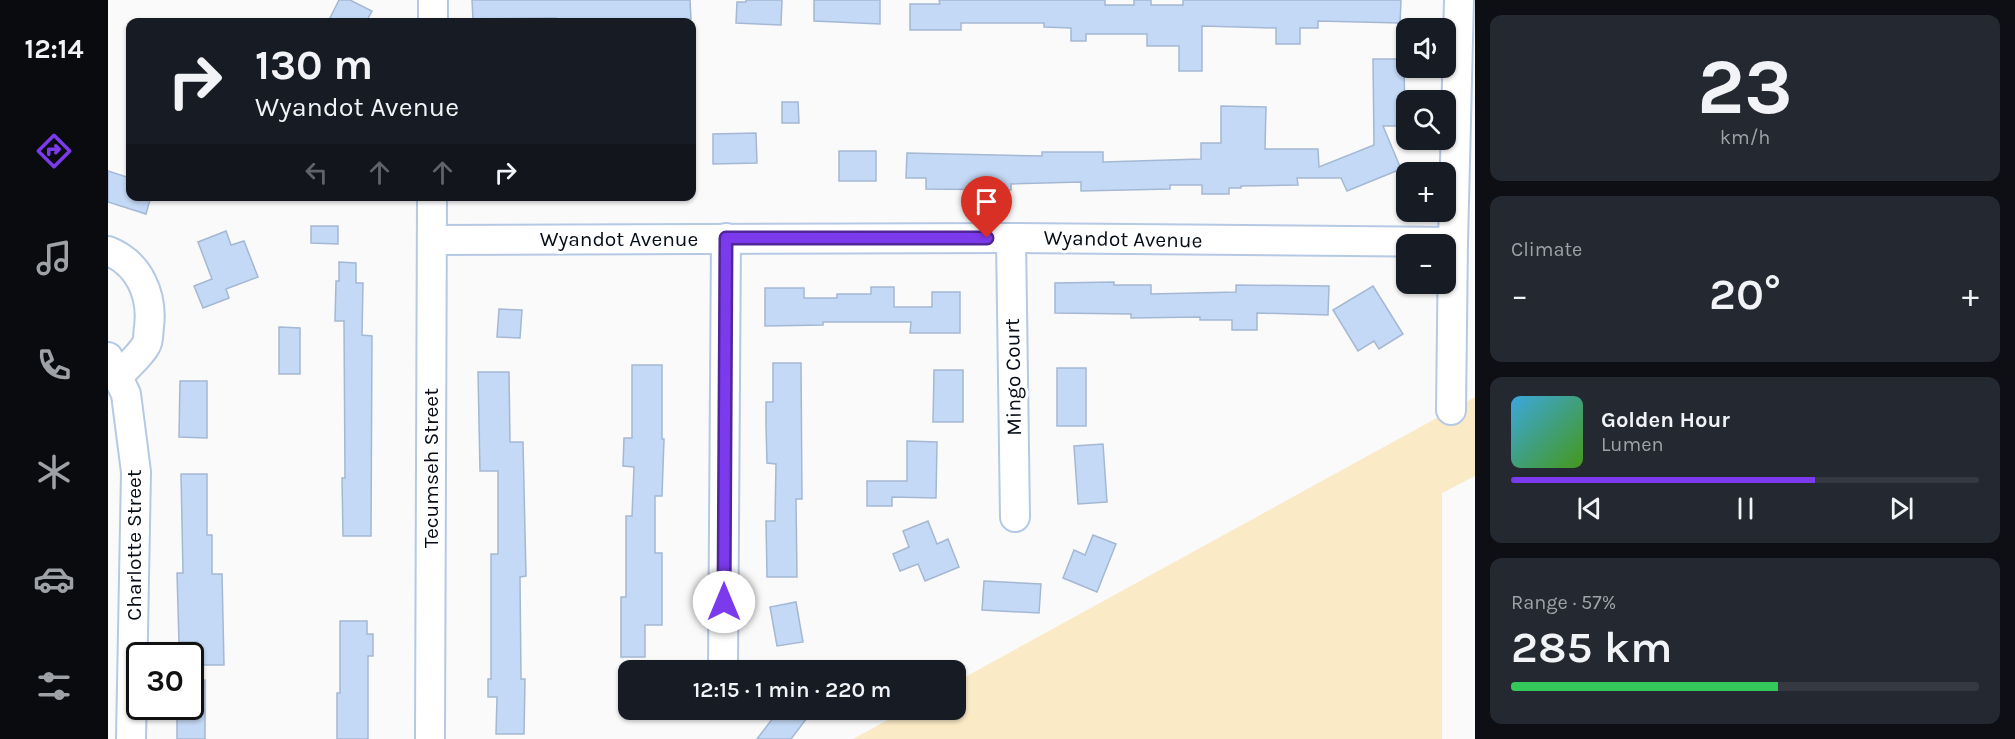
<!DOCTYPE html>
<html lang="en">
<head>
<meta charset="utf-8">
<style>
  body { margin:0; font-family:Karla,sans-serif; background:#242831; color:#f1f3f6; height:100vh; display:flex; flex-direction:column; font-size:22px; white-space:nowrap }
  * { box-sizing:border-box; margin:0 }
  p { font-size:20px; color:#9ea1a6 }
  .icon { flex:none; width:33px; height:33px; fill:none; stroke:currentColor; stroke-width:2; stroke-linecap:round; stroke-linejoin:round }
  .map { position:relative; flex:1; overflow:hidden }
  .side { display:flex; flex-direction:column; gap:15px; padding:15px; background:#0d0f14; width:540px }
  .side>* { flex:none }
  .guide { position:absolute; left:18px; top:18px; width:570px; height:183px; border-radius:12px; box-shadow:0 2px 4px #0004; background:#171b24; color:#f1f3f6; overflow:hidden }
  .tools { position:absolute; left:1288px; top:18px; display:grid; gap:12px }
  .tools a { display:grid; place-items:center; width:60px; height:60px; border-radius:12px; background:#171b24; box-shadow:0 2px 4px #0004; font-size:30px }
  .speed { position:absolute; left:18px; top:642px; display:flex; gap:12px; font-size:30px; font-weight:700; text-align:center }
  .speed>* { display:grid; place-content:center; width:78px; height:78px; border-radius:50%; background:#171b24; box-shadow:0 2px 4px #0004; line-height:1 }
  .speed .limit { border:3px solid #111; border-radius:9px; background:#fff; color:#111 }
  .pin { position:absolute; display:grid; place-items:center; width:51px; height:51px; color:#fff; margin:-62px -26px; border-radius:50% 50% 50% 0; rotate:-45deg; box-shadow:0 0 6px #0007 }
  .pin .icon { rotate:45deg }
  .me { position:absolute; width:66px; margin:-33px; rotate:0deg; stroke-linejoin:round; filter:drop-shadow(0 0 4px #0008) }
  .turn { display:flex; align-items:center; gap:21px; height:126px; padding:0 30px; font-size:27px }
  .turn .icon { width:78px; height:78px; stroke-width:2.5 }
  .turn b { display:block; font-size:42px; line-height:51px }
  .lanes { display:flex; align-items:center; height:57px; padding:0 30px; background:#0003; justify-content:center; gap:30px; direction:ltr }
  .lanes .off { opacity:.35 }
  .big { font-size:45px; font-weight:600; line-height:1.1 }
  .side .widget { flex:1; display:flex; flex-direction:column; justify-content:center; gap:9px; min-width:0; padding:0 21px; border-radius:12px; background:#242831 }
  .side .dial { align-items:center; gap:0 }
  .dial b { font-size:78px; line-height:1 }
  .song { display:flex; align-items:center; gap:18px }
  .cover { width:72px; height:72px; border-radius:9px; background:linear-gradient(135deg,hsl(200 70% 55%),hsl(100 70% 35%)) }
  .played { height:6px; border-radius:3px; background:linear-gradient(90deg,#7c3aed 65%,#363941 65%) }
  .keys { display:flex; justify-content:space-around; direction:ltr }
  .heat { display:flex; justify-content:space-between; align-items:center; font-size:33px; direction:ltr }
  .charge { height:9px; border-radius:4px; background:linear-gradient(90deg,#34c759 57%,#363941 0) }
  .trip { position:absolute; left:510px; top:660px; width:348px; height:60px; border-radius:12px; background:#171b24; box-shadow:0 2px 4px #0004; font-weight:600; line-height:60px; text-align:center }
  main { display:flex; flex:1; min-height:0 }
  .menu { display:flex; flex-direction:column; width:108px; justify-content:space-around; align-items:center; background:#090b0e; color:#9ea1a6 }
  .menu .icon { width:42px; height:42px }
  .menu .on { color:#7c3aed }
  .menu b { font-size:27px; color:#f1f3f6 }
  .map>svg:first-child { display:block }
</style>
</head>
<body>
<main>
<nav class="menu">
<b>12:14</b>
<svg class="icon on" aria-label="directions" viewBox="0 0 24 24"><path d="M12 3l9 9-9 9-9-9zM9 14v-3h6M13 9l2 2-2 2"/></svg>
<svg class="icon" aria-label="music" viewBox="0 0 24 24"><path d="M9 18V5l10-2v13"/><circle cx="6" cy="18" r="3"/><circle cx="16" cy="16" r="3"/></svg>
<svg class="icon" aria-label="phone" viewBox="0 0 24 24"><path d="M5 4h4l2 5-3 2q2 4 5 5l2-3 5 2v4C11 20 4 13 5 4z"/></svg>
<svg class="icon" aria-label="climate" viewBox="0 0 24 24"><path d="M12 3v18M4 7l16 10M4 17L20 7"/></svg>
<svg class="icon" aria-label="car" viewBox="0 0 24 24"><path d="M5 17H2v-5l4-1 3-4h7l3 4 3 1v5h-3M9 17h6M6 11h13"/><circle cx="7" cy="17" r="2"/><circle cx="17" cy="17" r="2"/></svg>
<svg class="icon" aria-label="filters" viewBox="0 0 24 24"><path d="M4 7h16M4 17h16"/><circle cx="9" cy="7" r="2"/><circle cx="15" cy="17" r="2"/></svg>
</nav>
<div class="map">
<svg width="1367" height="739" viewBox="0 0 1367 739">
  <rect width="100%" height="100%" fill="#fafafa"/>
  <!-- green -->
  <polygon fill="#faeac5" points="1367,397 1367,476 1334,493 1334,739 745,739 798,710 848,710 848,682"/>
  <!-- building -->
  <g fill="#c4d9f6" stroke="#a4b8d4" stroke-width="1.5">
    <polygon points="231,0 242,0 264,11 258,22 220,22"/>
    <polygon points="364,0 582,0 583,19 506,19 506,22 448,22 448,18 365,19"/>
    <polygon points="638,0 674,0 673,25 628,23 629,2 638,2"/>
    <polygon points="706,0 772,0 772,24 706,21"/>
    <polygon points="831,0 997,0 997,5 1026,5 1026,0 1043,0 1043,5 1075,5 1075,0 1293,0 1292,23 1210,21 1210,28 1192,28 1192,44 1168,44 1168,28 1094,26 1094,71 1071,71 1071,46 1039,46 1039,34 978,34 978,41 963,41 963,28 936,27 936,23 853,23 853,30 802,30 802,4 832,4"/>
    <polygon points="1265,59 1296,59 1297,126 1275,126 1293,169 1239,191 1233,178 1189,178 1190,185 1133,186 1133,188 1121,188 1121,194 1094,194 1094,185 1062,185 1062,189 973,191 973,182 903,184 903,190 818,189 818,178 798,178 799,153 934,156 934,152 995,152 995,162 1093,159 1093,143 1113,143 1113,106 1158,107 1157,149 1210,149 1211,167 1266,145"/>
    <polygon points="674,102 690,102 691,123 674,123"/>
    <polygon points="648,133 649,163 605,164 605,134"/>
    <rect x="731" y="151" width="37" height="30"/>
    <polygon points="0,171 22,178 22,196 43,196 38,214 0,202"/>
    <polygon points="203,226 230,226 230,244 203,243"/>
    <polygon points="118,231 123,245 136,241 150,277 118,289 121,298 95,308 86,286 104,279 90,242"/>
    <polygon points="231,262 248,263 248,283 255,283 254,335 264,336 263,536 235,536 234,478 237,478 236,321 227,321 228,281 231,281"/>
    <polygon points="1006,282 1006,285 1043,285 1043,294 1128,292 1128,285 1221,286 1220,315 1149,313 1149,330 1124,330 1124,320 1092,320 1092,317 1023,318 1023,314 947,313 947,283"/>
    <polygon points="1265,286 1295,334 1271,349 1266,341 1250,351 1225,310"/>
    <polygon points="763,287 786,287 786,307 824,307 824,292 852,292 852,333 802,333 803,322 715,322 715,325 657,326 657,288 696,288 696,298 729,298 729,294 763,294"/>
    <polygon points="391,309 414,310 412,338 389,337"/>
    <polygon points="171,327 192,328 192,374 171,374"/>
    <polygon points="665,363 693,363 694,499 688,499 689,577 659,577 658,521 667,521 668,464 659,463 658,425 658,402 665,402"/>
    <polygon points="524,365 554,365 554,439 556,439 554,496 547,496 547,553 554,553 554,625 537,625 537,657 513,657 513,597 518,597 518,516 524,516 526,467 515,466 516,438 524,438"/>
    <rect x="949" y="368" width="29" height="58"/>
    <polygon points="826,370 855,370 855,422 825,422"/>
    <polygon points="370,372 401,372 402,442 415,442 418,576 412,577 413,679 417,679 416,734 388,734 389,697 380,697 380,679 383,679 383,554 390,554 390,471 372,471"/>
    <polygon points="72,381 99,381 99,438 71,437"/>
    <polygon points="799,441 829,442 828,498 784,497 784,506 759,506 759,481 799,481"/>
    <polygon points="995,444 999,502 970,504 966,446"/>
    <polygon points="73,474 99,474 99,535 104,535 104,574 114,574 116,665 89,665 89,642 71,642 69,573 75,573"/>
    <polygon points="820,521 829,544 840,539 851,567 817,581 810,564 792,571 785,554 801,547 795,531"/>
    <polygon points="985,535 1008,544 989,592 955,578 966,550 977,555"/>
    <polygon points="876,581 933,584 931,613 874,610"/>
    <polygon points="688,602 695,642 669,646 662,607"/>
    <polygon points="232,621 259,621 259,634 265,634 265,656 260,656 260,739 229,739 229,693 232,693"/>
    <polygon points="82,680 97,680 97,739 69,739 69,706 82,706"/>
    <polygon points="671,710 688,710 699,718 683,739 649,739"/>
  </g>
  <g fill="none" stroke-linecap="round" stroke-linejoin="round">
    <!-- minor casing -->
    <g stroke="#b5c9e5" stroke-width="32">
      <g id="minor">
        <polyline points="325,22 325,0"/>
        <polyline points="903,238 907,517"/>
        <polyline points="324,240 903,238 1345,242"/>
        <path d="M0 251C31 263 45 295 41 327 40 332 41 340 38 345 32 356 18 367 10 377"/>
        <polyline points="0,357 18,394 28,472 23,739"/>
        <polyline points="1343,410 1345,242 1351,0"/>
        <polyline points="615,670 618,238"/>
        <polyline points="322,739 324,196"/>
      </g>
    </g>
    <!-- minor -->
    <use href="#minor" stroke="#fff" stroke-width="28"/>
  </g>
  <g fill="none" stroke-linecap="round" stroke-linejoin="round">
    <!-- route casing -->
    <g stroke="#51269a" stroke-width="15">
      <polyline id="route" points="616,602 618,238 879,238"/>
    </g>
    <!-- route -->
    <use href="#route" stroke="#7c3aed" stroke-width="10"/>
  </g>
  <g text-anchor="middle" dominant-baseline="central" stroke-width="6" stroke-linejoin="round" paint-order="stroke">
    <!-- street labels -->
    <g font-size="21" fill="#060d16" stroke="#fff">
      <text x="511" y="239">Wyandot Avenue</text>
      <text transform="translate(1015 239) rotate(1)">Wyandot Avenue</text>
      <text transform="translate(905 377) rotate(-91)">Mingo Court</text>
      <text transform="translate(323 468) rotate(-90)">Tecumseh Street</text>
      <text transform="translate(26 545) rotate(-90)">Charlotte Street</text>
    </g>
  </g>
</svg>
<div class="tools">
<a><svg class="icon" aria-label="sound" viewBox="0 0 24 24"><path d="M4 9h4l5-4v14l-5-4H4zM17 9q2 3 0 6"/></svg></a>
<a><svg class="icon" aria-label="search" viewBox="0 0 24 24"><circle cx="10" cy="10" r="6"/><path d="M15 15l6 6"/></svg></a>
<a>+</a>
<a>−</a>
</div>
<div class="speed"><div class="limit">30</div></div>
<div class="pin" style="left:879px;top:238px;background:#d93025"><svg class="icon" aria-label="arrive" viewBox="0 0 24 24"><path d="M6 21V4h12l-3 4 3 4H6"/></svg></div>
<svg class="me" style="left:616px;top:602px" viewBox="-20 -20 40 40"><circle r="19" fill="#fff"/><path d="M0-13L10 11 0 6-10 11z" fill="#7c3aed"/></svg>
<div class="trip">12:15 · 1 min · 220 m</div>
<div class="guide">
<div class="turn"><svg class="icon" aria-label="right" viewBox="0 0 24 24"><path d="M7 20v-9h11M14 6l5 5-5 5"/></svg><div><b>130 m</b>Wyandot Avenue</div></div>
<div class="lanes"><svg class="icon off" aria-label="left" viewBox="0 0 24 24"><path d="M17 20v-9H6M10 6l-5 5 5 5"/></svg><svg class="icon off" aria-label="ahead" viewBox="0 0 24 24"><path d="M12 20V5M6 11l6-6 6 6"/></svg><svg class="icon off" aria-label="ahead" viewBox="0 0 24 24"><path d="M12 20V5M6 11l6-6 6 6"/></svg><svg class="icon" aria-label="right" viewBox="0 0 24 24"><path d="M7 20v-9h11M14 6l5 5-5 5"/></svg></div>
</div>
</div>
<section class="side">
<div class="widget dial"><b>23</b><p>km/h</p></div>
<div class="widget"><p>Climate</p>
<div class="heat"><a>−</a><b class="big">20°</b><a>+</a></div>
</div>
<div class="widget">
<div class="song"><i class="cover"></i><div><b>Golden Hour</b><p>Lumen</p></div></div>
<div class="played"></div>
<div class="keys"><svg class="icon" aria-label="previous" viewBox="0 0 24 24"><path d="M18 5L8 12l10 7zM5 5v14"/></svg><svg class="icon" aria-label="pause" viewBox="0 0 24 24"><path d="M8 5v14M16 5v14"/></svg><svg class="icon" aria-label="next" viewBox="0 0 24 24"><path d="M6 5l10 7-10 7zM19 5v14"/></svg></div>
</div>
<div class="widget"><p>Range · 57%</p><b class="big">285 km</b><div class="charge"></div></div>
</section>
</main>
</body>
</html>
